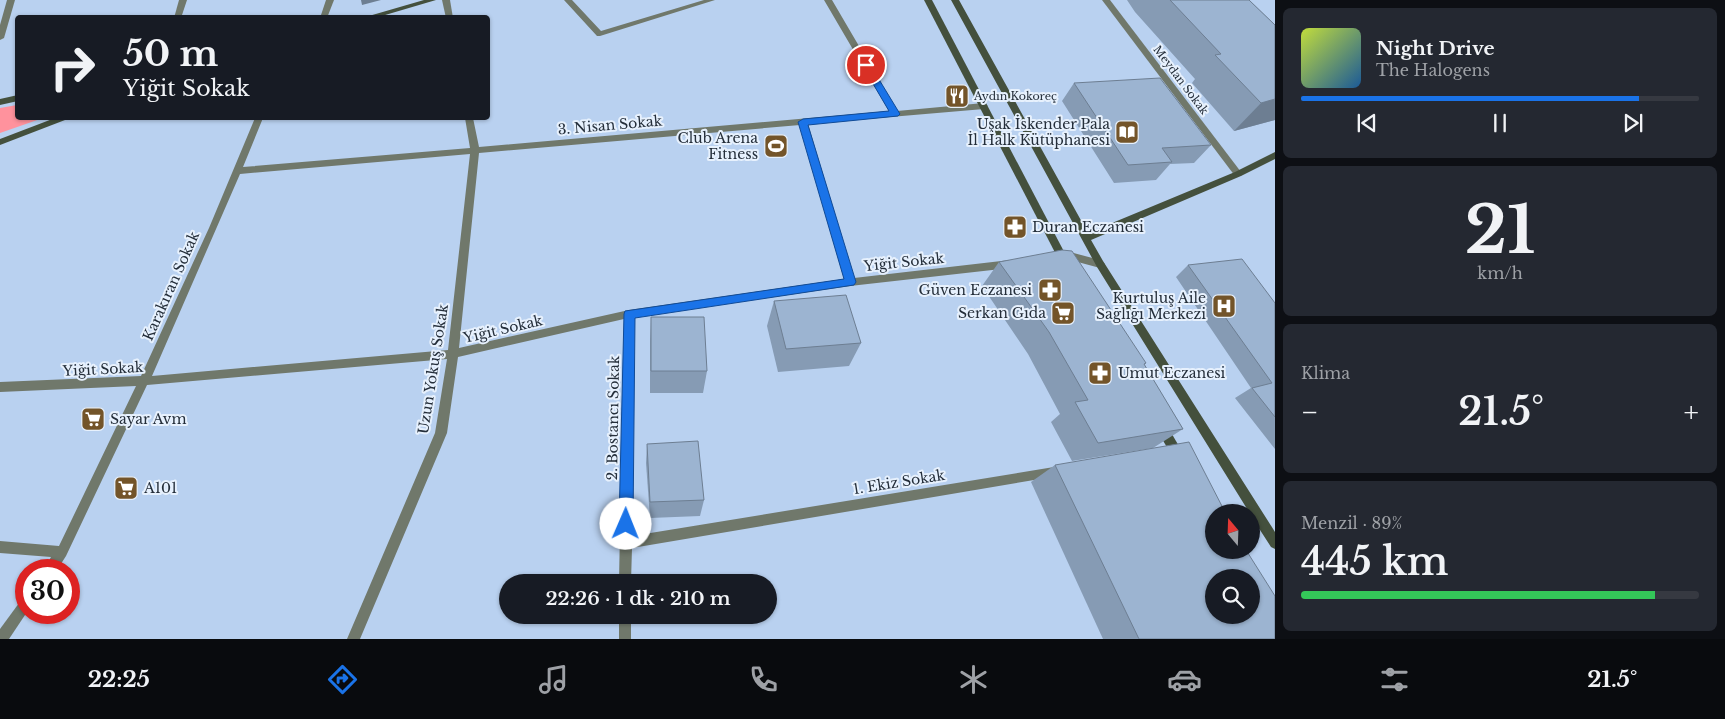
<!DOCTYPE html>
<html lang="tr">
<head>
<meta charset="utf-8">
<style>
  body { margin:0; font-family:"Libre Baskerville",serif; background:#242831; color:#f1f3f6; height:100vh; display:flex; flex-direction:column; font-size:19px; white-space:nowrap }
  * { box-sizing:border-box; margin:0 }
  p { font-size:16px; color:#9ea1a6 }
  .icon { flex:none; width:28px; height:28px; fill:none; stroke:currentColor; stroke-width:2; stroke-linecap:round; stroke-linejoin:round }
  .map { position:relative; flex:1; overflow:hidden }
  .drawer { display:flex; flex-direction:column; gap:8px; padding:8px; background:#0d0f14; width:450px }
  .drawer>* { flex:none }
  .banner { position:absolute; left:15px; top:15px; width:475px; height:105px; border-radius:5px; box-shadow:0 1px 4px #0004; background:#171b24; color:#f1f3f6; overflow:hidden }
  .needle { width:32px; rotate:341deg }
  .buttons { position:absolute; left:1205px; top:504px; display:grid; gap:10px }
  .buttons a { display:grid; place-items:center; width:55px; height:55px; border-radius:50%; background:#171b24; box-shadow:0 1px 4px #0004; font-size:25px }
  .speed { position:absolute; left:15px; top:559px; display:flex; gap:10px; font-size:25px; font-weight:700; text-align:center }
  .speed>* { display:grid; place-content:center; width:65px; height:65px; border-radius:50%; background:#171b24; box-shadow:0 1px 4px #0004; line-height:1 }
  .speed .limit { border:8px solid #d22; background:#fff; color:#111 }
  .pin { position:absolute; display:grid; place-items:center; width:42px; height:42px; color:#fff; margin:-21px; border:2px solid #fff; border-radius:50%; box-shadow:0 1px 5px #0007 }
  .me { position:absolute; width:55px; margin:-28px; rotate:1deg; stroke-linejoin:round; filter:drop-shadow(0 0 4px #0008) }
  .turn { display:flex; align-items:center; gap:18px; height:105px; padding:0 25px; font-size:22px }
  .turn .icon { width:65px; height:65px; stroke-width:2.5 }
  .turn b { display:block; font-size:35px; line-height:42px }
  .big { font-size:38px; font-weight:600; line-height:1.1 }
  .drawer .widget { flex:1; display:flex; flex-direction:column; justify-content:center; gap:8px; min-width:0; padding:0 18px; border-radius:8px; background:#242831 }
  .drawer .dial { align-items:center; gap:0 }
  .dial b { font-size:65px; line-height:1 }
  .song { display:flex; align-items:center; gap:15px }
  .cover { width:60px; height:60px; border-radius:8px; background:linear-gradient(135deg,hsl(70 70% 55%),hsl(210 70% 35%)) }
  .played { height:5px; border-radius:2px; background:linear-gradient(90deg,#1a73e8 85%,#363941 85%) }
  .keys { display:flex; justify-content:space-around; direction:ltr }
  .heat { display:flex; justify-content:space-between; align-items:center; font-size:28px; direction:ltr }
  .charge { height:8px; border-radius:4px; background:linear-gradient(90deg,#34c759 89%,#363941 0) }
  .trip { position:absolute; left:499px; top:574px; width:278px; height:50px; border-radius:25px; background:#171b24; box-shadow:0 1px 4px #0004; font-weight:600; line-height:50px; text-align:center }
  .dock { display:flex; height:80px; justify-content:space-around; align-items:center; background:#090b0e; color:#9ea1a6 }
  .dock .icon { width:35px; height:35px }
  .dock .active { color:#1a73e8 }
  .dock b { font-size:22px; color:#f1f3f6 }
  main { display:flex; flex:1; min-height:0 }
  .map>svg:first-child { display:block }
</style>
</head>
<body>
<main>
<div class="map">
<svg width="1275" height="639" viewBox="0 0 1275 639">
  <rect width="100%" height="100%" fill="#b9d1f0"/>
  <!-- green -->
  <polygon fill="#ff929d" points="17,105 18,118 43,118 0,133 0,108"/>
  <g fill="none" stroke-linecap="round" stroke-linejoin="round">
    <!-- street -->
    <g fill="#70786b" fill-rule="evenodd">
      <polygon points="7,0 15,0 4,38 0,40 0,25"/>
      <polygon points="179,0 187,0 181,18 174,18"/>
      <polygon points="326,0 334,0 327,18 320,18"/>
      <polygon points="442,0 450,0 453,18 446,18"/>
      <polygon points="564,0 572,0 601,31 704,0 715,0 600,36 597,36"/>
      <path d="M824 0H832L897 111 984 103 988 106 984 109 808 124 854 278 1010 260 1015 264 1010 268 850 286 634 317 632 536 1054 467 1058 468 1060 472 1058 476 632 548 631 582H619L624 319 458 357 447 433 360 639H347L435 433 447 359 147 385 66 556 57 570H44L51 557 0 553V541L59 546 136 386 0 392V382L141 376 209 228 255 118H263L243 167 470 148 465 118H473L479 147 889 111ZM800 125 844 279 629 310 459 348 479 153ZM470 154 448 350 152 376 240 174Z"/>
      <polygon points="1102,0 1110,0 1241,172 1242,174 1241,176 1235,176"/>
      <polygon points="1066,251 1100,260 1105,264 1100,268 1063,258 1061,255 1063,252"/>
      <polygon points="26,597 27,612 9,639 0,639 0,629 22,599"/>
      <rect x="619" y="615" width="12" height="24"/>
    </g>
    <!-- secondary -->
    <g fill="#44503d" fill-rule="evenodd">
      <polygon points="424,0 436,0 375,18 362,18"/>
      <polygon points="924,0 932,0 1070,263 1068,266 1062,266"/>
      <polygon points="951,0 959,0 1088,233 1235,172 1275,152 1275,159 1241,176 1091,240 1103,261 1275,532 1275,549 1271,547 1251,516 1251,512 1249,512 1097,267"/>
      <polygon points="18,95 18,101 0,105 0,99"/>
      <polygon points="55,118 66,118 65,120 0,145 0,139"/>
      <polygon points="1162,423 1166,424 1183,453 1185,457 1183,461 1179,462 1175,461 1158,432 1156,428 1158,424"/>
    </g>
  </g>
  <!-- wall -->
  <g fill="#869bb4">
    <polygon points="1127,0 1249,0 1275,25 1275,120 1234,131 1192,83 1195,79 1135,12"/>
    <polygon points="1074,83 1211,145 1194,163 1170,164 1156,180 1114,183 1062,101"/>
    <polygon points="999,262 1146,363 1144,365 1183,429 1153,448 1072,461 1051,422 1060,414 1028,354 982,286"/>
    <polygon points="1188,265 1275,303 1275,449 1235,398 1251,388 1176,277"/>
    <polygon points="774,301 861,343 849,366 778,372 767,326"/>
    <polygon points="651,317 707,371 703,393 650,393 650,341"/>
    <polygon points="647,444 704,500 700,516 650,518 646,463"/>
    <polygon points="1055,465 1214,512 1275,639 1103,639 1031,482"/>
  </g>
  <!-- shaded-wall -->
  <g fill="#6d7e92">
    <polygon points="361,0 381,0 362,5"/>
    <polygon points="1275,99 1275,120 1234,131 1261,103"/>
  </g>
  <!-- building -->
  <g fill="#9cb4d1" stroke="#6d7e92" fill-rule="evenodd">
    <polygon points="1170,0 1249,0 1275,25 1275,99 1261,103 1215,55 1221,54"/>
    <polygon points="1160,78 1211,145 1162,148 1172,162 1128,165 1074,83"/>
    <polygon points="1062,250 1072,251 1146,363 1144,364 1183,429 1098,443 1075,402 1088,400 1049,332 999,262"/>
    <polygon points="1242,259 1275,303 1275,417 1252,388 1272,383 1188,265"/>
    <polygon points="846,295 861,343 786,349 774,301"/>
    <polygon points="651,317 704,317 707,371 651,371"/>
    <polygon points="698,441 704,500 650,502 647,444"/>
    <path d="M1189 442 1225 512H1214V550H1246L1275 596V639H1139L1055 465ZM1214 578H1251V615H1214Z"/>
  </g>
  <!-- route -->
  <polygon fill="#1a73e8" stroke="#114b97" points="866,62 869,63 900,114 898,116 808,125 856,282 854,285 635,318 633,524 631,528 626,530 621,528 619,524 624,314 625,311 844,279 798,122 803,119 889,111 862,65"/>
  <!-- icons -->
  <defs>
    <g id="restaurant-square" transform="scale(1.25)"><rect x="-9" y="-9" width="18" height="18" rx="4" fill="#735429" stroke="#e7f1fd"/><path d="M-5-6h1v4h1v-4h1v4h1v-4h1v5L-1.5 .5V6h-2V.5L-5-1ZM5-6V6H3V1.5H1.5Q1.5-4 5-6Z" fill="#fff"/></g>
    <g id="library-square" transform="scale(1.25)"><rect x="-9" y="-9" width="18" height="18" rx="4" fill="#735429" stroke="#e7f1fd"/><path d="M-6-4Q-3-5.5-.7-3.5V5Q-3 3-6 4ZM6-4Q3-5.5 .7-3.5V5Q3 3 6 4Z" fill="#fff"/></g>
    <g id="stadium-square" transform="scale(1.25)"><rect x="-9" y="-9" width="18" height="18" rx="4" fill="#735429" stroke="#e7f1fd"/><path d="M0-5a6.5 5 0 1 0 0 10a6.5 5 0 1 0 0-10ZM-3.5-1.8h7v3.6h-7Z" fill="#fff"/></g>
    <g id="pharmacy-square" transform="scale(1.25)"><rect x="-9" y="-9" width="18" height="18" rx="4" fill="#735429" stroke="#e7f1fd"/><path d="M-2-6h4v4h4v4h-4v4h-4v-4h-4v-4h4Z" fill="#fff"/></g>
    <g id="hospital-square" transform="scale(1.25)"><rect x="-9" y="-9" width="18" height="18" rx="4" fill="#735429" stroke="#e7f1fd"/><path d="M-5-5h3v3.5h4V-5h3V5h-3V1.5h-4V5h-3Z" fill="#fff"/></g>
    <g id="supermarket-square" transform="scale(1.25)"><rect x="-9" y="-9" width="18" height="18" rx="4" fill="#735429" stroke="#e7f1fd"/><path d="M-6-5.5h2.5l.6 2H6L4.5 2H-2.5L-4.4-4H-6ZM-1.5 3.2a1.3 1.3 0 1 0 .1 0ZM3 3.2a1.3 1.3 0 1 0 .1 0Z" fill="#fff"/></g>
  </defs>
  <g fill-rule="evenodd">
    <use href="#restaurant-square" x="957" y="96"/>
    <use href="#library-square" x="1127" y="132"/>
    <use href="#stadium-square" x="776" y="146"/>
    <use href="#pharmacy-square" x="1015" y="227"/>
    <use href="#pharmacy-square" x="1050" y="290"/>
    <use href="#hospital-square" x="1224" y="306"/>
    <use href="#supermarket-square" x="1063" y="313"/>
    <use href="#pharmacy-square" x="1100" y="373"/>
    <use href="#supermarket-square" x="93" y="419"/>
    <use href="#supermarket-square" x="126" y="488"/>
  </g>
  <g text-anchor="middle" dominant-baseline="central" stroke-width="4" stroke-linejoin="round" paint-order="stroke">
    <!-- far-street labels -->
    <g font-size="11" fill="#242e3a" stroke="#e7f1fd">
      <text transform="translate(1181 80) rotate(53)">Meydan Sokak</text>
    </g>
    <!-- far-poi labels -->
    <g font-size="11" fill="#242e3a" stroke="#e7f1fd" text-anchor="start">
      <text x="974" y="96">Aydın Kokoreç</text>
    </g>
    <!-- poi labels -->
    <g font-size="14" fill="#242e3a" stroke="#e7f1fd" text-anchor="end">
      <text x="1110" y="124">Uşak İskender Pala<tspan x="1110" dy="16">İl Halk Kütüphanesi</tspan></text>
      <text x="758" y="138">Club Arena<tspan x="758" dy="16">Fitness</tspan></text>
      <text x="1032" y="227" text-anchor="start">Duran Eczanesi</text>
      <text x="1032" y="290">Güven Eczanesi</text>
      <text x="1206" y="298">Kurtuluş Aile<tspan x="1206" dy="16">Sağlığı Merkezi</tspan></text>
      <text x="1046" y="313">Serkan Gıda</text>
      <text x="1118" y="373" text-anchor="start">Umut Eczanesi</text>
      <text x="110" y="419" text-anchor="start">Sayar Avm</text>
      <text x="144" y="488" text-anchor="start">A101</text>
    </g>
    <!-- street labels -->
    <g font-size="14" fill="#242e3a" stroke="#e7f1fd">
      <text transform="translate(610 125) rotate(-5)">3. Nisan Sokak</text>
      <text transform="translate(904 262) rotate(-6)">Yiğit Sokak</text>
      <text transform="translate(171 286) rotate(-66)">Karakıran Sokak</text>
      <text transform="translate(503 329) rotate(-13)">Yiğit Sokak</text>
      <text transform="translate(103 369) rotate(-3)">Yiğit Sokak</text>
      <text transform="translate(433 369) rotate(-81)">Uzun Yokuş Sokak</text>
      <text transform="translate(613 418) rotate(-89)">2. Bostancı Sokak</text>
      <text transform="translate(899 482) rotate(-9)">1. Ekiz Sokak</text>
    </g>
  </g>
</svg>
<div class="buttons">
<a><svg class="needle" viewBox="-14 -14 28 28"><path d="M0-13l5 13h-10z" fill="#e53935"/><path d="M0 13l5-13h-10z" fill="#9ea1a6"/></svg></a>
<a><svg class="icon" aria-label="search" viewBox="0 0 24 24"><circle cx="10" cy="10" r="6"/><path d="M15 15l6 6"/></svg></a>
</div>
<div class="speed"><div class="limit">30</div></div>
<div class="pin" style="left:866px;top:65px;background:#d93025"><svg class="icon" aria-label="arrive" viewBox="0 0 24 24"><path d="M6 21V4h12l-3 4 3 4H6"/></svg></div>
<svg class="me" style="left:626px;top:524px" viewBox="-20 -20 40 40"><circle r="19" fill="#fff"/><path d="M0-13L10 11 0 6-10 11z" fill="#1a73e8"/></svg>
<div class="trip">22:26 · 1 dk · 210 m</div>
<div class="banner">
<div class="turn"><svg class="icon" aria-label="right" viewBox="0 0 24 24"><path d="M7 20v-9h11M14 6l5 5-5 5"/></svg><div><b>50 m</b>Yiğit Sokak</div></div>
</div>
</div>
<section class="drawer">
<div class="widget">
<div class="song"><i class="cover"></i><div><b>Night Drive</b><p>The Halogens</p></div></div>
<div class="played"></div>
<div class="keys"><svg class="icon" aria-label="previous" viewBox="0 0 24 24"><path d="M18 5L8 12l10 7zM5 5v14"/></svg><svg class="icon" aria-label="pause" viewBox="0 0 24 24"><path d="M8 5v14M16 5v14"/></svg><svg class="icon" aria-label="next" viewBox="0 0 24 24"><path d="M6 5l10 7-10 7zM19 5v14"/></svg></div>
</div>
<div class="widget dial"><b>21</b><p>km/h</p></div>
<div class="widget"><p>Klima</p>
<div class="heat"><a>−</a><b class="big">21.5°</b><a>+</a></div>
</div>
<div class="widget"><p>Menzil · 89%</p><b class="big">445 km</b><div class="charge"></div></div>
</section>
</main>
<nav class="dock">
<b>22:25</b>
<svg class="icon active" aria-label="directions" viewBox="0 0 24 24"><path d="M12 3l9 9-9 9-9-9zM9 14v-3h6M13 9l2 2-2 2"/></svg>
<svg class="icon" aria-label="music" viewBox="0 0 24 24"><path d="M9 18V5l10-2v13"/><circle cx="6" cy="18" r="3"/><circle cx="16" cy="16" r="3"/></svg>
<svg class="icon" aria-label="phone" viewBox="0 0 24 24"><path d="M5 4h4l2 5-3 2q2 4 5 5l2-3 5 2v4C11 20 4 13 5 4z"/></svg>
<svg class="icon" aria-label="climate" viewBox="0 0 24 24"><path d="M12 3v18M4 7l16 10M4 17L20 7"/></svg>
<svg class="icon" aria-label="car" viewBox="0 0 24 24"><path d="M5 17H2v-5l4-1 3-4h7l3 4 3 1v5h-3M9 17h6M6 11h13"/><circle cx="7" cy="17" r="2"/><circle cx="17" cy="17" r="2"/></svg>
<svg class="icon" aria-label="filters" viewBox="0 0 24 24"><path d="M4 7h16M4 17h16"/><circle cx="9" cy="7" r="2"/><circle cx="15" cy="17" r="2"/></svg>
<b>21.5°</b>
</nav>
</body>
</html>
